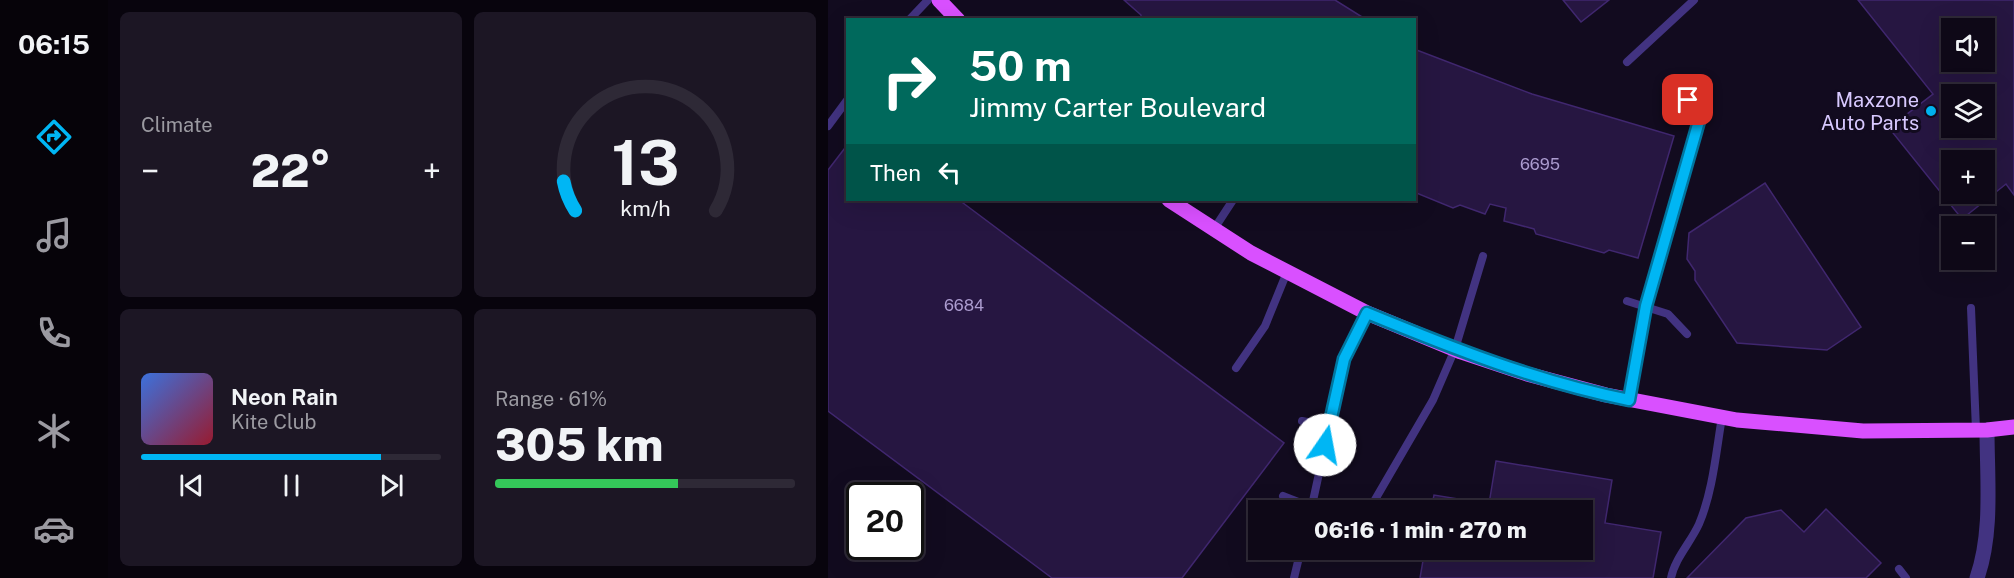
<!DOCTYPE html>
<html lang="en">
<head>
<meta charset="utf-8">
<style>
  body { margin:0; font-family:"Public Sans",sans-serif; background:#1c1624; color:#f1f3f6; height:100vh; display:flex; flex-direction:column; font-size:22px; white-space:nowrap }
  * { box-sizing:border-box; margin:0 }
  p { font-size:20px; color:#9b9aa1 }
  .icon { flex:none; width:33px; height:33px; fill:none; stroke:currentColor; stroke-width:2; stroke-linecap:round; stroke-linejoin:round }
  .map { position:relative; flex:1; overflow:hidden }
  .side { display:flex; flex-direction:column; gap:12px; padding:12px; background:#08040d; width:720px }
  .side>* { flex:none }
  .banner { position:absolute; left:18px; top:18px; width:570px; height:183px; border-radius:0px; box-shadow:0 6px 24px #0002,0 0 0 2px #2e2936; background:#00695c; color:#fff; overflow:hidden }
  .fabs { position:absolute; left:1113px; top:18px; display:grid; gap:12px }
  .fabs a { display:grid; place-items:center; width:54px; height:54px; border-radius:0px; background:#0e0817; box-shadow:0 6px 24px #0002,0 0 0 2px #2e2936; font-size:30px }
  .speed { position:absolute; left:18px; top:482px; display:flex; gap:12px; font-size:30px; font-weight:700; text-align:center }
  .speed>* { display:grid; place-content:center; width:78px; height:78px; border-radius:50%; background:#0e0817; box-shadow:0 6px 24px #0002,0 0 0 2px #2e2936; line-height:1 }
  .speed .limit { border:3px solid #111; border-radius:9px; background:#fff; color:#111 }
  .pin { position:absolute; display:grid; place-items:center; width:51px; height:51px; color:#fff; margin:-26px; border-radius:12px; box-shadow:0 3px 9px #0006 }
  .me { position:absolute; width:66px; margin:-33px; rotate:12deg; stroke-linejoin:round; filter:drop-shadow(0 0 4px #0008) }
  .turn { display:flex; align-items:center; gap:21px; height:126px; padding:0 24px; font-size:27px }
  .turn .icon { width:78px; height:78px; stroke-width:2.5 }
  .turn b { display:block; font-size:42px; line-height:51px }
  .then { display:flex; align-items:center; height:57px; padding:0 24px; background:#0003; gap:12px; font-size:22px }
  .big { font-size:45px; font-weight:800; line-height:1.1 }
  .side .card { flex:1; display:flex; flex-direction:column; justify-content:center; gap:9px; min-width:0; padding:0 21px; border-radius:9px; background:#1c1624 }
  .side .dial { align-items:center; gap:0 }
  .dial svg { height:156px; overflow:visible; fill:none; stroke:#2e2936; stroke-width:7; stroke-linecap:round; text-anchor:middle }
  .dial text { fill:#f1f3f6; stroke:none }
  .song { display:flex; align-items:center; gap:18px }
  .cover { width:72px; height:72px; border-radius:9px; background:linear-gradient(135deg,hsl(220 70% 55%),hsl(350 70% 35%)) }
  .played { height:6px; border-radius:3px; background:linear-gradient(90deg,#00b6f4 80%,#2e2936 80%) }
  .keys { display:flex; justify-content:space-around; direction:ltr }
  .heat { display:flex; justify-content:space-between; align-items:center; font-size:33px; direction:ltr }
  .charge { height:9px; border-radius:4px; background:linear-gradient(90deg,#34c759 61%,#2e2936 0) }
  .side .tiles { flex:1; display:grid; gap:12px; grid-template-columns:repeat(2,1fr) }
  .trip { position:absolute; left:420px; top:500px; width:345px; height:60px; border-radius:0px; background:#0e0817; box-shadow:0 6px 24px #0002,0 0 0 2px #2e2936; font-weight:800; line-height:60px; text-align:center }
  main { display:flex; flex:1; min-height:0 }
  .tabs { display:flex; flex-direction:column; width:108px; justify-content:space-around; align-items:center; background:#060309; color:#9b9aa1 }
  .tabs .icon { width:42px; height:42px }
  .tabs .active { color:#00b6f4 }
  .tabs b { font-size:27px; color:#f1f3f6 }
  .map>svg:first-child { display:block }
</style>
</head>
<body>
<main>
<nav class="tabs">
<b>06:15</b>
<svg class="icon active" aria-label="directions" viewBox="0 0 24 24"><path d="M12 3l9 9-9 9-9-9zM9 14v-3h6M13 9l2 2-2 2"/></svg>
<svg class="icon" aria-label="music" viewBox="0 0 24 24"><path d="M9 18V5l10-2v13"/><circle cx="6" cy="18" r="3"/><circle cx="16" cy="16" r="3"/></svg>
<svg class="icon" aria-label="phone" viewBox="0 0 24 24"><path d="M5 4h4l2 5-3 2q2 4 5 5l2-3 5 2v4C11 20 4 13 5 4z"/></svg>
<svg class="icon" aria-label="climate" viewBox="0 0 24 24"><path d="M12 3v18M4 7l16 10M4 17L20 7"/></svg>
<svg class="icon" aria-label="car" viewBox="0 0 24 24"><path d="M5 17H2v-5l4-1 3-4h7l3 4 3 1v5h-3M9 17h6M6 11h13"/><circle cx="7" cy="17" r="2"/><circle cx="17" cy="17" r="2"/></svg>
</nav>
<section class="side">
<div class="tiles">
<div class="card"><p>Climate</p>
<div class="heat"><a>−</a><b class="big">22°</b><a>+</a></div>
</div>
<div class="card dial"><svg viewBox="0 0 100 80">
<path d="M14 69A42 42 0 1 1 86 69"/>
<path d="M14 69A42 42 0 0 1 8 54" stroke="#00b6f4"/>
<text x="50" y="56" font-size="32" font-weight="700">13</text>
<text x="50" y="72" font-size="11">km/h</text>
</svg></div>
<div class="card">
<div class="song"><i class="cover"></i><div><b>Neon Rain</b><p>Kite Club</p></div></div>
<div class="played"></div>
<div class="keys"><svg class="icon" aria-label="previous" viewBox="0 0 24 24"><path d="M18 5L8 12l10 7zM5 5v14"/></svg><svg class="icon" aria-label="pause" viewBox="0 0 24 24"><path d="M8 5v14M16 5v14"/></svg><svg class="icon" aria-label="next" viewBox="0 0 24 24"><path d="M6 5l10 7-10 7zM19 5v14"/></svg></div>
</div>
<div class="card"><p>Range · 61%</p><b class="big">305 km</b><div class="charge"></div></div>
</div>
</section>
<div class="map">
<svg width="1186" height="578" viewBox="0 0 1186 578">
  <rect width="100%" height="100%" fill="#120b1f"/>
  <!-- building -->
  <g fill="#261641" stroke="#40276f" stroke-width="1.5" fill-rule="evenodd">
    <polygon points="296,0 507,0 539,20 313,20 313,15"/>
    <polygon points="735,0 781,0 753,22"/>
    <path d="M1030 0H1186V195L1178 184 1134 219 1061 128 1105 94ZM1124 28H1156V62H1124ZM1124 94H1156V128H1124ZM1124 160H1156V194H1124Z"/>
    <polygon points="586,49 704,94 846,136 810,258 781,250 776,253 708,234 706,229 676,221 678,208 662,204 657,214 632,205 625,208 586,192"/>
    <polygon points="20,144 20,200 131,200 456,443 354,578 224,578 0,411 0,170"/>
    <polygon points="937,183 1033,327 999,350 909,343 867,280 867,271 859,259 861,233"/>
    <polygon points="668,461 784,480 777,523 833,532 825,578 592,578 597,549 754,549 754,510 603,510 606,495 661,504"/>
    <polygon points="998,509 1053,563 1038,578 859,578 918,518 953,510 976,532"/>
  </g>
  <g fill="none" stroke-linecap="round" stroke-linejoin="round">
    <!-- service -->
    <g stroke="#423381" stroke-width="8">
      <polyline points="81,20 100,0"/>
      <polyline points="799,62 866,0"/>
      <polyline points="0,126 20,99"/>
      <polyline points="386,229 405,200"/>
      <polyline points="799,301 840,314 859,334"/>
      <polyline points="1143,308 1148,430"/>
      <polyline points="408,368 437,326 459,272"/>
      <polyline points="801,400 818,306 871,121 849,80"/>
      <polyline points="474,421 502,426"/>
      <polyline points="455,496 483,507"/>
      <polyline points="483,510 516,359 539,313"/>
      <polyline points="541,510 605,400 627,349 655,256"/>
      <polyline points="1071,569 1078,578"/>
      <polyline points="466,578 473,549"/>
      <path d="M843 578C847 558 863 542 871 524 885 491 888 452 894 417"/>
    </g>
    <!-- minor -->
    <path stroke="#423381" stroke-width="15" d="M1149 578C1165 532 1159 478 1159 430"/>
    <!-- primary -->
    <g stroke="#d950ff" stroke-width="15">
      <polyline points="111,0 130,20"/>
      <polyline points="341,200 423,253 539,313 633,352 699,374 778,395 909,420 1035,431 1159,430 1186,427"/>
    </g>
  </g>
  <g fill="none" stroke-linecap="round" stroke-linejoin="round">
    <!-- route casing -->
    <g stroke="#00769f" stroke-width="15">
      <path id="route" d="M497 445 516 359 539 313C624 348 710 382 801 400L818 306 871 121 860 100"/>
    </g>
    <!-- route -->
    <use href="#route" stroke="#00b6f4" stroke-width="10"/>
  </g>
  <!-- markers -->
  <circle fill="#00b6f4" stroke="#120b1f" stroke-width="2" cx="1103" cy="111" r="6"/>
  <g text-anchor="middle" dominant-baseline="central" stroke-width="6" stroke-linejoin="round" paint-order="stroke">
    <!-- number labels -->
    <g font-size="16" fill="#ac9cd0">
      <text x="712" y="164">6695</text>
      <text x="136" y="305">6684</text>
    </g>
    <!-- poi labels -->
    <g font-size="20" fill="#d8c9ff" stroke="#120b1f" text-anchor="end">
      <text x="1091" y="100">Maxzone<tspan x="1091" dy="23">Auto Parts</tspan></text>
    </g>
  </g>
</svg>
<div class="fabs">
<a><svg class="icon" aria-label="sound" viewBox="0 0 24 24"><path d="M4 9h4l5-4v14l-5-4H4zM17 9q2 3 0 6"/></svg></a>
<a><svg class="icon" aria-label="layers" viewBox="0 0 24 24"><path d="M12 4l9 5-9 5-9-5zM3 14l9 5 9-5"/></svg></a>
<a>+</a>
<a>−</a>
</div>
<div class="speed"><div class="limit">20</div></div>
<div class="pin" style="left:860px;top:100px;background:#d93025"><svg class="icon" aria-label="arrive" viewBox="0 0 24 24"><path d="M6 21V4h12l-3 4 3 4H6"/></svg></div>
<svg class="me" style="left:497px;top:445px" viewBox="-20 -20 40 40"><circle r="19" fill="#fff"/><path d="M0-13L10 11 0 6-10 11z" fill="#00b6f4"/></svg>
<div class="trip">06:16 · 1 min · 270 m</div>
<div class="banner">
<div class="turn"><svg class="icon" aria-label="right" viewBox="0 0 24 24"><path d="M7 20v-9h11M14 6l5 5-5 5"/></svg><div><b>50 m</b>Jimmy Carter Boulevard</div></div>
<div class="then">Then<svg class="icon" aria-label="left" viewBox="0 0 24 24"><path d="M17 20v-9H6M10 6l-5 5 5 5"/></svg></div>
</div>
</div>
</main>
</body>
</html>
